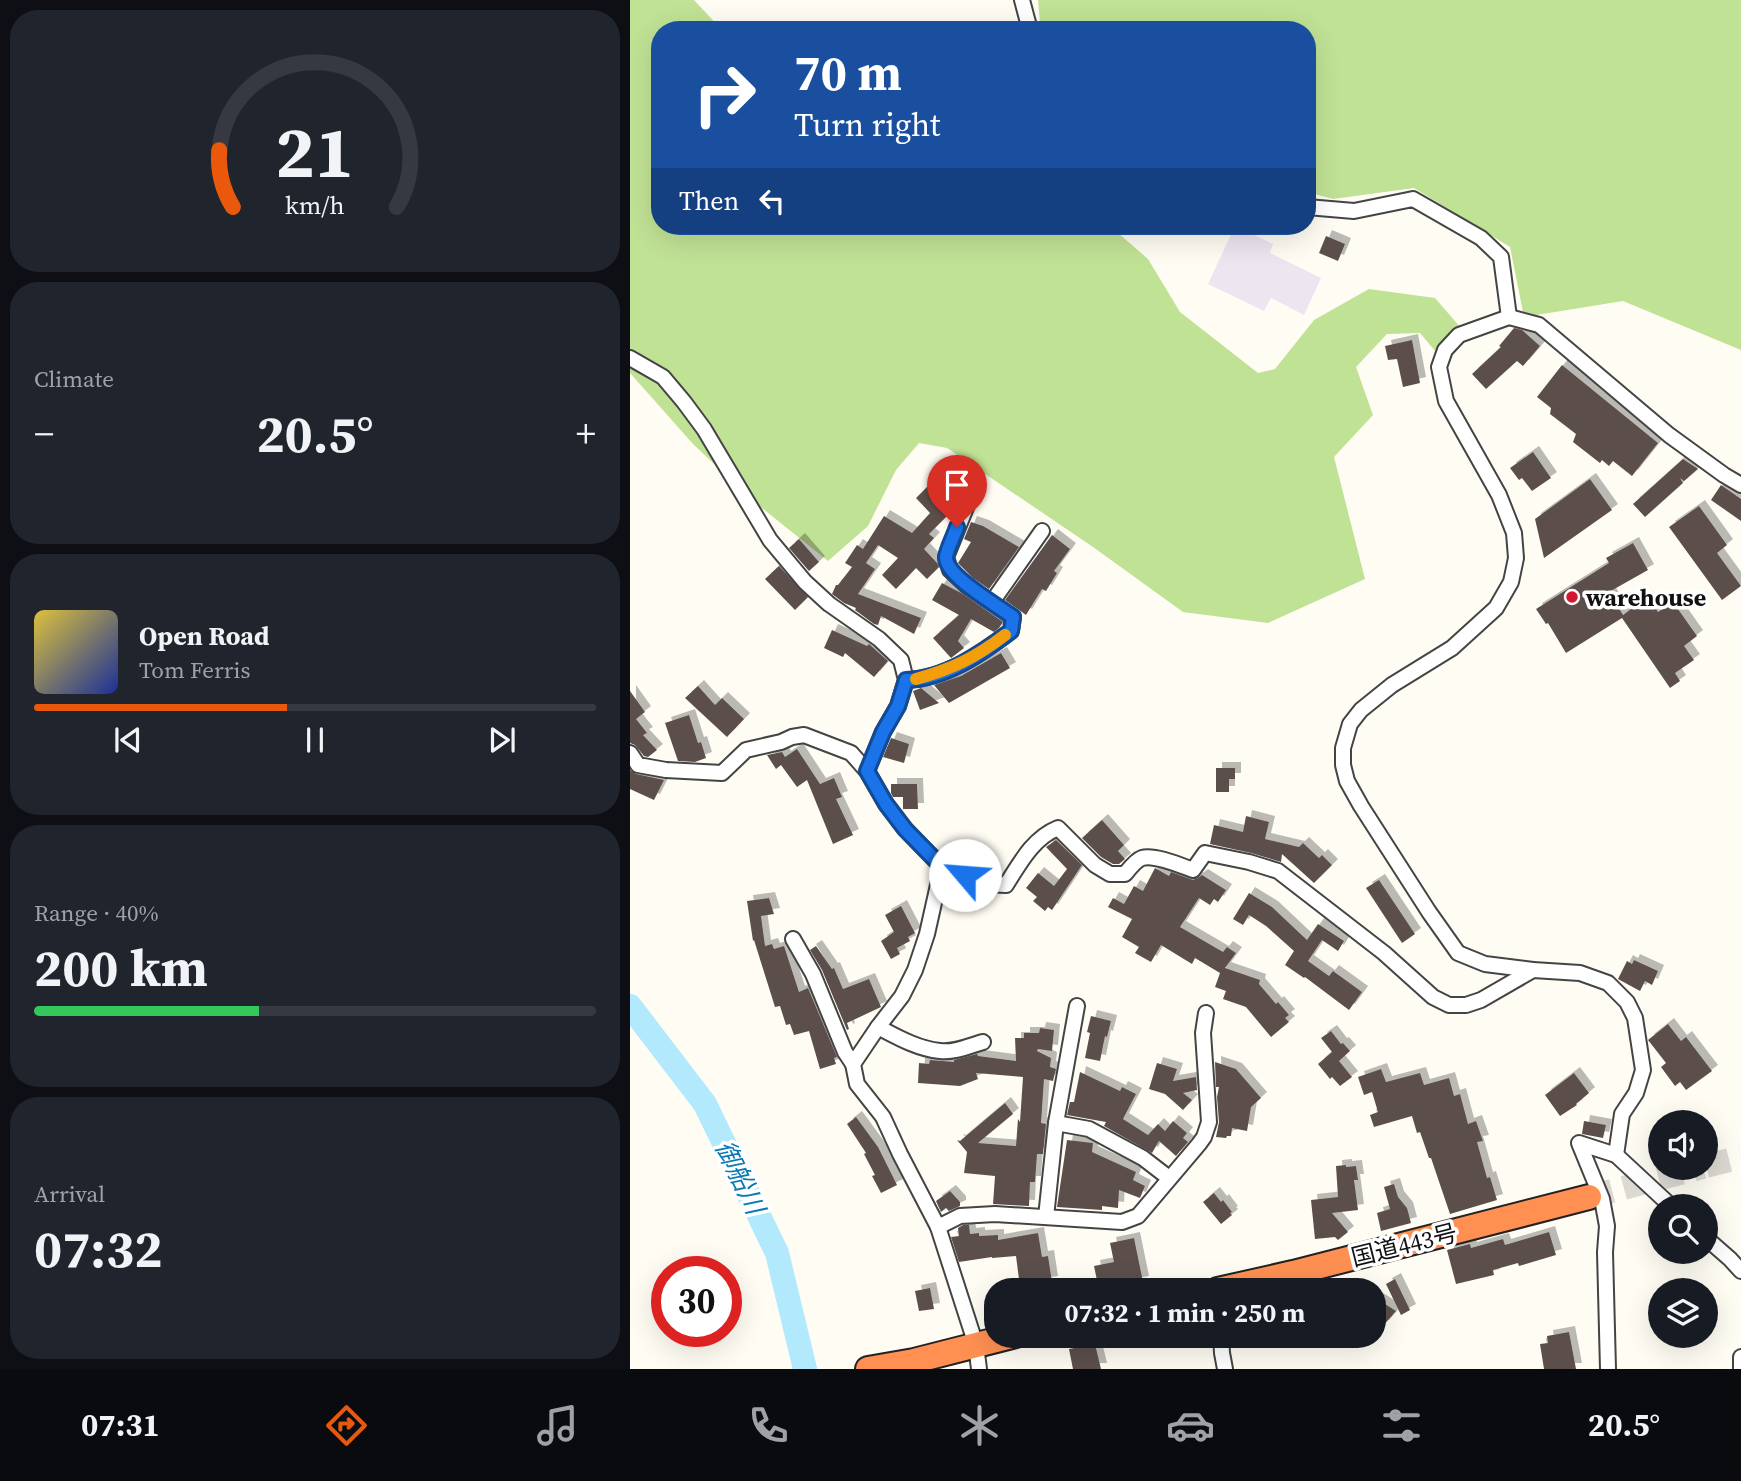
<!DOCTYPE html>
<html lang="en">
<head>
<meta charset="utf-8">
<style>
  body { margin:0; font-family:"Source Serif 4","Noto Sans JP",serif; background:#20242c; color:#f1f3f6; height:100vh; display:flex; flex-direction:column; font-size:26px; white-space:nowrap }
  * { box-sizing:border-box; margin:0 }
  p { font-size:23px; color:#9ea1a6 }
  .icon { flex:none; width:38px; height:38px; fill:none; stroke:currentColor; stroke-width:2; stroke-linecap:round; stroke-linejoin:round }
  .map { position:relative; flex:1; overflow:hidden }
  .details { display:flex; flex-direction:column; gap:10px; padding:10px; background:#0d0f14; width:630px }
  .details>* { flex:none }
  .banner { position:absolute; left:21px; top:21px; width:665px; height:214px; border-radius:28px; box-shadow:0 7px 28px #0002; background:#1a4fa0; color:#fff; overflow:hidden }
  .buttons { position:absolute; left:1018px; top:1110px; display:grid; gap:14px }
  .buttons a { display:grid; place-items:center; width:70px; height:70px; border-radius:50%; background:#171b24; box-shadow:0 7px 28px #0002; font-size:35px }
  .speed { position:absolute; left:21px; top:1256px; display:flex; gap:14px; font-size:35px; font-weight:700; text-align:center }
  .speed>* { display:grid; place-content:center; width:91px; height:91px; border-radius:50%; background:#171b24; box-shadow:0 7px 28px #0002; line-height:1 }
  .speed .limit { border:10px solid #d22; background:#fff; color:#111 }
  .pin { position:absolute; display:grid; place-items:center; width:60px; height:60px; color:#fff; margin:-72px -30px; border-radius:50% 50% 50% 0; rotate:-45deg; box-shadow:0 0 7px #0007 }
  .pin .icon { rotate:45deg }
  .me { position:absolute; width:77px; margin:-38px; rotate:297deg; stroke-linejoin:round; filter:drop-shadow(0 0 5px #0008) }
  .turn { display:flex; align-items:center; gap:24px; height:147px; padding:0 28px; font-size:32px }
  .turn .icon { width:91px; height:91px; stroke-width:2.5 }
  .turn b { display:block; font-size:49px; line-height:60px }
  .then { display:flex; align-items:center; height:66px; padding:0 28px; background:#0003; gap:14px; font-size:26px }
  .big { font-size:52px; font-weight:700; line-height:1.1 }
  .details .tile { flex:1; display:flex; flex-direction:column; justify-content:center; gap:10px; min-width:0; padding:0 24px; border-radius:28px; background:#20242c }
  .details .dial { align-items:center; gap:0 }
  .dial svg { height:182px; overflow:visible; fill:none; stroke:#363941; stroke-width:7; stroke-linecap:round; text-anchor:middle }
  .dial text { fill:#f1f3f6; stroke:none }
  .song { display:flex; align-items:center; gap:21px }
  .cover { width:84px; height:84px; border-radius:10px; background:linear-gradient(135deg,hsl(50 70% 55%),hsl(230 70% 35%)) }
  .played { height:7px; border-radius:4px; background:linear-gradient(90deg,#ea580c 45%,#363941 45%) }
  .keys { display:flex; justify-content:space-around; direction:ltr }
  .heat { display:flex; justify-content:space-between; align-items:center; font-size:38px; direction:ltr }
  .charge { height:10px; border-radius:5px; background:linear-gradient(90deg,#34c759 40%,#363941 0) }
  .trip { position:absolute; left:354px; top:1278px; width:402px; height:70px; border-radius:28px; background:#171b24; box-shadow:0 7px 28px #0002; font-weight:700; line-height:70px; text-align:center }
  .tabs { display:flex; height:112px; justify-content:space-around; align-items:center; background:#090b0e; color:#9ea1a6 }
  .tabs .icon { width:49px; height:49px }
  .tabs .current { color:#ea580c }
  .tabs b { font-size:32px; color:#f1f3f6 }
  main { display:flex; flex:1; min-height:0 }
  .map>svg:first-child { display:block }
</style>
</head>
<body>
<main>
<section class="details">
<div class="tile dial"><svg viewBox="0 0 100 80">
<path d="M14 69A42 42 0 1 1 86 69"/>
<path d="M14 69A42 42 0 0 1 8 44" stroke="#ea580c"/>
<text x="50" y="56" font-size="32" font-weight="700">21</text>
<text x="50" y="72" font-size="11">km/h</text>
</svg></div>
<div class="tile"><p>Climate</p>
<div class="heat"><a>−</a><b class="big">20.5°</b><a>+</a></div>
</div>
<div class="tile">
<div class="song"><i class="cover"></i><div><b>Open Road</b><p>Tom Ferris</p></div></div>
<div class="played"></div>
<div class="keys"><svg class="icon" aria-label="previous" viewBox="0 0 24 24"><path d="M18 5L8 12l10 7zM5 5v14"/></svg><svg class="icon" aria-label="pause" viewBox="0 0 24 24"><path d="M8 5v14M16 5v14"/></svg><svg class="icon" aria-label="next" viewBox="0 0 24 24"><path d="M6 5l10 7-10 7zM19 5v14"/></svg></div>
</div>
<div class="tile"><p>Range · 40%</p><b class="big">200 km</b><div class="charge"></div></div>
<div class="tile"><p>Arrival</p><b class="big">07:32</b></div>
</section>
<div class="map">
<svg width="1111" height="1369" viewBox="0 0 1111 1369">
  <defs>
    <filter id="shadow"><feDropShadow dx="6" dy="-6" stdDeviation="0" flood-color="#0004"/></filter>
  </defs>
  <rect width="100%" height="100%" fill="#fffcf4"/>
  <!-- industrial -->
  <polygon fill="#ede5f0" points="605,226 643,244 640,253 691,278 674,315 641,298 634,311 578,284"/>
  <!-- forest -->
  <g fill="#c0e295">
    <polygon points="0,0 64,0 92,30 30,30 30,226 480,226 518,259 550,312 628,373 645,369 684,320 739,289 805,298 831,328 805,351 790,333 757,334 726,367 743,415 704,457 735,579 638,623 553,612 463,547 317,448 289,443 266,470 238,526 198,561 122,500 63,444 0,373"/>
    <polygon points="408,0 1111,0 1111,350 993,301 894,317 880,247 784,188 703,199 677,192 677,30 414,30 410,23"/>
  </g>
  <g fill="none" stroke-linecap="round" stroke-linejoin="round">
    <!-- river -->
    <polyline stroke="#b2e9fd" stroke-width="24" points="0,1006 75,1104 147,1253 175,1369"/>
  </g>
  <!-- building -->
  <g fill="#5b504b" filter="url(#shadow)">
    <polygon points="696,236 715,244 708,261 689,253"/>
    <polygon points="884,328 892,330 910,346 893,366 887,361 856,389 842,374 871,347 869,346"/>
    <polygon points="782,340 790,383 773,387 767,359 758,360 755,346"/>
    <polygon points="932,365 1028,443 1002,476 983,461 979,466 972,460 970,463 943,442 946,434 920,414 921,408 907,397"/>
    <polygon points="903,452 921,478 902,491 892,478 889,480 880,468"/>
    <polygon points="1053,459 1068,469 1054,481 1050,478 1053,483 1015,517 1003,504"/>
    <polygon points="960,479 982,510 914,558 905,519"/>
    <polygon points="1091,485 1111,499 1111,521 1081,500"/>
    <polygon points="298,486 322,511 299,534 304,538 294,549 308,564 309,567 297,579 286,568 266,589 252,575 268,558 248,545 236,563 245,569 228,594 291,618 284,634 251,616 248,625 244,624 225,610 226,608 214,603 202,594 206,585 208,585 222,567 215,563 227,545 233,549 254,516 282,533 300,513 286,498"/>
    <polygon points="1069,506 1097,545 1087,553 1111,586 1092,600 1039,527"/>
    <polygon points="341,522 353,526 389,547 359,589 343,578 328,563 341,542 334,539"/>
    <polygon points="422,535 440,549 424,571 427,573 416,591 412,589 396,615 375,600"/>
    <polygon points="169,539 189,562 179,571 159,548"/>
    <polygon points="1003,543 1018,570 979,592 993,615 1017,597 1028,612 1043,602 1067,636 1054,646 1064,660 1045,673 1050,681 1040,688 992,618 936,653 918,623 916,624 906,609 979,563 976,558"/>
    <polygon points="149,566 178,597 165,610 135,579"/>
    <polygon points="312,583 333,594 373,622 369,628 364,632 341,619 328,641 334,648 321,658 303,638 329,615 302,600"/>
    <polygon points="202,630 237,646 239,644 258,661 244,677 215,653 213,657 194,648"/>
    <polygon points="371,653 380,668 319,703 304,685 331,676"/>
    <polygon points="68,686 85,705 92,698 114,719 97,737 55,698"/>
    <polygon points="291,688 309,703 290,710 283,691"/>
    <polygon points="0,691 15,712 6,719 17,733 13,735 27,750 18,757 14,756 5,745 0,743"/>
    <polygon points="59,715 68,743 71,742 76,758 65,762 48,761 35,723"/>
    <polygon points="261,738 279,744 274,763 253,757"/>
    <polygon points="167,749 190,784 204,778 212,797 206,799 223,835 203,844 177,780 167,787 151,765 146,769 137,755 152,752 155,757"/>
    <polygon points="586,768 605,768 605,779 599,779 599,792 586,792"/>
    <polygon points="0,770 6,774 34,780 24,800 0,789"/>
    <polygon points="261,784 287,784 288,809 273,809 273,797 263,797 261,793"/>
    <polygon points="616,816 639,822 635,839 669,847 673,843 689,858 692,855 702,865 684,883 652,854 651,862 621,853 580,844 584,825 613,832"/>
    <polygon points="472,820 494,845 488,851 495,859 489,864 483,864 471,857 452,838"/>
    <polygon points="426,840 452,865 422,910 418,907 415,911 403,901 407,897 396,888 408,873 424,886 437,869 416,847"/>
    <polygon points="525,868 539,876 541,872 563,880 568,878 572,875 596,890 588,902 584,899 580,905 569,898 550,927 593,952 597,947 606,953 595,968 630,980 629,984 646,1004 648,1002 659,1015 655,1018 659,1022 641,1037 616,1007 593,999 596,991 585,987 590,973 565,958 562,964 531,945 521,962 505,953 509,947 492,937 502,919 478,907 483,898 494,904 504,886 513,891"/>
    <polygon points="749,880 785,934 772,943 736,888"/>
    <polygon points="619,893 642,907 677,940 688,924 714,941 708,951 692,940 678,961 699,976 703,971 732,992 719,1010 675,977 674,978 655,965 664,951 636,926 619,915 613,925 603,919"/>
    <polygon points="139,898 144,914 131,916 135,946 142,944 144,949 154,946 169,992 178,988 207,1057 204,1058 206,1064 190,1069 179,1031 164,1035 160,1024 156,1025 150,1006 145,1007 124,940 123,941 117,901"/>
    <polygon points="271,906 285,933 278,937 280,941 267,948 270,954 261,959 251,941 264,932 255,915"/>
    <polygon points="186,946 202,969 204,968 213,989 239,979 251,1007 217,1023 219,1029 217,1030 192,970 180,950"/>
    <polygon points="1004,960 1028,971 1022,985 1015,981 1010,991 988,979 997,961 1002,964"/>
    <polygon points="461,1016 481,1021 477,1037 475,1036 470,1061 455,1058 460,1033 457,1032"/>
    <polygon points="1038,1024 1051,1041 1056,1037 1082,1071 1056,1090 1050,1082 1045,1086 1031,1067 1036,1063 1018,1040"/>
    <polygon points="410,1028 424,1030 422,1051 408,1049 407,1051 421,1058 420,1067 426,1069 423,1081 414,1079 411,1123 416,1124 413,1154 407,1154 405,1182 400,1182 399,1206 363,1204 365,1176 334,1173 337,1152 327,1140 330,1141 375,1103 383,1114 348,1143 386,1146 388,1119 390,1122 393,1077 346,1073 348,1079 330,1086 288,1083 289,1063 299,1064 300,1060 324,1062 324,1060 347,1054 348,1056 386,1061 385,1038 394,1038 394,1033 409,1033"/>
    <polygon points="701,1031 711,1044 713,1043 720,1051 709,1061 722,1077 710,1086 702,1077 700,1079 688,1064 702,1052 691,1038"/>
    <polygon points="585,1062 606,1069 631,1098 621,1107 617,1131 602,1128 601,1136 597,1136 596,1138 586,1137 589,1122 587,1097 589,1087 586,1087"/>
    <polygon points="527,1063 547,1069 543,1081 566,1077 567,1090 553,1093 562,1100 553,1110 535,1094 519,1089"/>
    <polygon points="751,1069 756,1082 790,1073 794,1085 819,1078 824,1096 830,1094 838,1124 846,1121 853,1141 847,1142 857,1178 860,1177 867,1200 820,1214 801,1158 799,1158 790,1132 787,1133 782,1116 744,1127 740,1115 748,1112 742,1092 734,1095 728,1077"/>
    <polygon points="450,1072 490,1091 492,1087 506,1094 493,1119 518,1135 528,1124 535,1131 543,1121 557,1133 553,1138 558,1142 546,1156 529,1141 522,1153 474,1126 476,1122 437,1115 440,1102 444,1102"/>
    <polygon points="944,1073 959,1093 946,1104 947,1105 930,1116 915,1095"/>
    <polygon points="226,1117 248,1147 267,1185 251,1193 242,1176 245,1175 234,1154 236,1153 217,1124"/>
    <polygon points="954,1121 976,1125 973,1138 952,1134"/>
    <polygon points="437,1140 463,1143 462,1152 506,1172 503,1180 515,1186 510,1198 489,1190 488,1208 472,1206 472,1210 427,1207"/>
    <polygon points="716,1165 716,1167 726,1166 728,1180 724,1180 728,1210 702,1213 718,1232 708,1240 705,1237 685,1239 681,1200 708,1197 706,1166"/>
    <polygon points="764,1184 768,1197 777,1208 781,1223 751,1231 747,1213 760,1209 754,1187"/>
    <polygon points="320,1191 330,1202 330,1206 319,1211 316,1208 311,1212 306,1201"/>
    <polygon points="584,1193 591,1202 593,1200 602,1212 600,1213 602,1215 591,1224 573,1202"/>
    <polygon points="333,1225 339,1225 340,1234 349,1233 349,1236 368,1235 368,1240 408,1233 412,1257 418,1256 422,1282 390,1287 386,1256 362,1258 362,1257 329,1262 321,1237 329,1236 328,1228"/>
    <polygon points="919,1232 926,1255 889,1266 888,1263 863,1270 864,1275 826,1284 817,1250 840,1244 841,1248 873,1239 875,1245"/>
    <polygon points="504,1238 513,1282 469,1290 464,1266 484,1262 480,1243"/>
    <polygon points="765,1279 780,1310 771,1315 756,1284"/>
    <polygon points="300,1288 304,1309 289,1311 285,1291"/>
    <polygon points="744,1297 766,1311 753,1326 744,1318"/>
    <polygon points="939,1332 946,1369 914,1369 910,1344 918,1343 917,1336"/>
    <polygon points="465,1344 471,1369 443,1369 439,1349"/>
  </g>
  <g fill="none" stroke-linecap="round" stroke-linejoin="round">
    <!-- highway-tunnel -->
    <g stroke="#dbd9d2" stroke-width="24" stroke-dasharray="24 12" stroke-linecap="butt">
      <polyline points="1076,1166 1111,1157"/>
      <polyline points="959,1197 1073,1167"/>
    </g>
    <!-- street casing -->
    <g stroke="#444" stroke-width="18">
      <g id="street">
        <polyline points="392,0 400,30"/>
        <polyline points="677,207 724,211 783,199 851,238 871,257 879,317 829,335 815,350 809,367 816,401 869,495 884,533 886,558 881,582 866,608 822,648 762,685 731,710 720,724 713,748 713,765 717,781 731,806 799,912 828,953 855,964 903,970 950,973 978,983 997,1002 1005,1018 1013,1070 1006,1093 992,1114 986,1155"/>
        <polyline points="879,317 909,325 1039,435 1094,475 1111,485"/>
        <polyline points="0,358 33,377 54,402 74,429 140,540 175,582 199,604 249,639 271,660 276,680 268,706 253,732 237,771"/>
        <polyline points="362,602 412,531"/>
        <path d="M276 680C314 679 352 653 381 631L383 617 336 585 320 570 316 557 342 493"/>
        <path d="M0 753 8 765 36 770 92 773 116 750 151 742 162 737 174 735 221 753 237 771 256 804 275 829 312 867 323 868 355 884 376 885C390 863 403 838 428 828L465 865 480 874H495C499 869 506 860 512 858 524 854 552 866 563 870L575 853 619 862 648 871 754 953 803 997 819 1005H836L851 1000 903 970"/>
        <polyline points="312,867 297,934 285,970 272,996 248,1027 223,1064 227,1084 253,1117 270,1154 308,1227 346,1345 349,1369"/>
        <polyline points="163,939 183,974 215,1052 223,1064"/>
        <path d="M248 1027C267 1037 288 1049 310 1051 324 1053 339 1046 353 1042"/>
        <polyline points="426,1123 459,1129 513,1158 539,1178"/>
        <polyline points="416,1217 426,1123 447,1006"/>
        <polyline points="308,1227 330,1216 365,1214 492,1222 508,1216 569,1144 574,1137 579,1122 573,1033 576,1013"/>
        <polyline points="1076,1238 1100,1259 1111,1271"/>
        <polyline points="591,1335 592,1353 595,1369"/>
        <polyline points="978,1369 975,1252 977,1226 972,1199 949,1143 986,1155 1041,1206"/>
        <polyline points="1111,1369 1111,1357"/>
      </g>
    </g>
    <!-- highway casing -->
    <g stroke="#222" stroke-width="28">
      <g id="highway">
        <polyline points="588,1290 663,1273 959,1197"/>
        <polyline points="238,1369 284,1361 386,1335"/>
      </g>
    </g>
    <!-- street -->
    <use href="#street" stroke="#fff" stroke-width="14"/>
    <!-- highway -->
    <use href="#highway" stroke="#ff9052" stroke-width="24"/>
  </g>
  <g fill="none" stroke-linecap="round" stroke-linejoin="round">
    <!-- route casing -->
    <g stroke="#114b97" stroke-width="18">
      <path id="route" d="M327 527C325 534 316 551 316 558 317 577 367 605 383 617L381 631C351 654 315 679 276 680L268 706 253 732 237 771 256 804 275 829 312 867 323 868 335 875"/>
    </g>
    <!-- route -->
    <use href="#route" stroke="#1a73e8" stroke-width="12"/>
    <!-- slow -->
    <path stroke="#f59e0b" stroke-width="12" d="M286 679C322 669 345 658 375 635"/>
  </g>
  <!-- markers -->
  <circle fill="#d31632" stroke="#fff" stroke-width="2.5" cx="942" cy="597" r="7"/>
  <g text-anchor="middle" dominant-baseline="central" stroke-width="7" stroke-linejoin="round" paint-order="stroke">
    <!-- poi labels -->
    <g font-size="24" font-weight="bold" fill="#111" stroke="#fff" text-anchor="start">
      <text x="956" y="597">warehouse</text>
    </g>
    <!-- street labels -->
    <g font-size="24" fill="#111" stroke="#fff">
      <text transform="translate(774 1245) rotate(-14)">国道443号</text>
    </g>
    <!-- water labels -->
    <g font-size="26" font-style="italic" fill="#097ab3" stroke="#fff">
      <text transform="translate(110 1177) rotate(64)">御船川</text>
    </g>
  </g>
</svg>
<div class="buttons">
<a><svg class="icon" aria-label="sound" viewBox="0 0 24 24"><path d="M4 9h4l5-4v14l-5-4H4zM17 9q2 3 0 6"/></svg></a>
<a><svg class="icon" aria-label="search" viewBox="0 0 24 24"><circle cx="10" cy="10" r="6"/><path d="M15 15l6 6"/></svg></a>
<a><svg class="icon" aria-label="layers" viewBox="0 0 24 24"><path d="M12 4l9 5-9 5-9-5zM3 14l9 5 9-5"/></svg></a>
</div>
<div class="speed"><div class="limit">30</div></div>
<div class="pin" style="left:327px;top:527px;background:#d93025"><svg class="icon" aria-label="arrive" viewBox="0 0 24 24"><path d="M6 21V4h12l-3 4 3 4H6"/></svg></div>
<svg class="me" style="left:335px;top:875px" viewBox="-20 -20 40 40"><circle r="19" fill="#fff"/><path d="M0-13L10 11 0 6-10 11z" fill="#1a73e8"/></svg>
<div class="trip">07:32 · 1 min · 250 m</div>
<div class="banner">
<div class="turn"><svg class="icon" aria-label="right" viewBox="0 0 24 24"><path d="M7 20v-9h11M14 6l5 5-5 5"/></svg><div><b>70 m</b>Turn right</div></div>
<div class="then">Then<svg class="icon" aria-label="left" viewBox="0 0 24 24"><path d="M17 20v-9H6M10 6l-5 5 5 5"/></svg></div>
</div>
</div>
</main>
<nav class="tabs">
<b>07:31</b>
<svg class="icon current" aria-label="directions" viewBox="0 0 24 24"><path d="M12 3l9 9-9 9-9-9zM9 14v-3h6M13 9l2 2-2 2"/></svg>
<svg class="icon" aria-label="music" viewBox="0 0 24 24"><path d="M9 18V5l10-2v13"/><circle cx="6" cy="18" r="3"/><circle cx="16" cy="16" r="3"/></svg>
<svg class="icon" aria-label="phone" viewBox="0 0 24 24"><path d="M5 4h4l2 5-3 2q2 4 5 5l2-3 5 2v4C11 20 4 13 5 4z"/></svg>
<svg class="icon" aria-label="climate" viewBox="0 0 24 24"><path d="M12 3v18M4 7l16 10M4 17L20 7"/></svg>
<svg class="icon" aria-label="car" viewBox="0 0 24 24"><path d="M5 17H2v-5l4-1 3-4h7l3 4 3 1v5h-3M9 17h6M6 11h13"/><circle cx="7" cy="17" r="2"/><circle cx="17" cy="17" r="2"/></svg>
<svg class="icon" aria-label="filters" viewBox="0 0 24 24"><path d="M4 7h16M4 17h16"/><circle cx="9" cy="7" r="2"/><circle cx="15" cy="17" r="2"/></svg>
<b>20.5°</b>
</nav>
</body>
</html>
